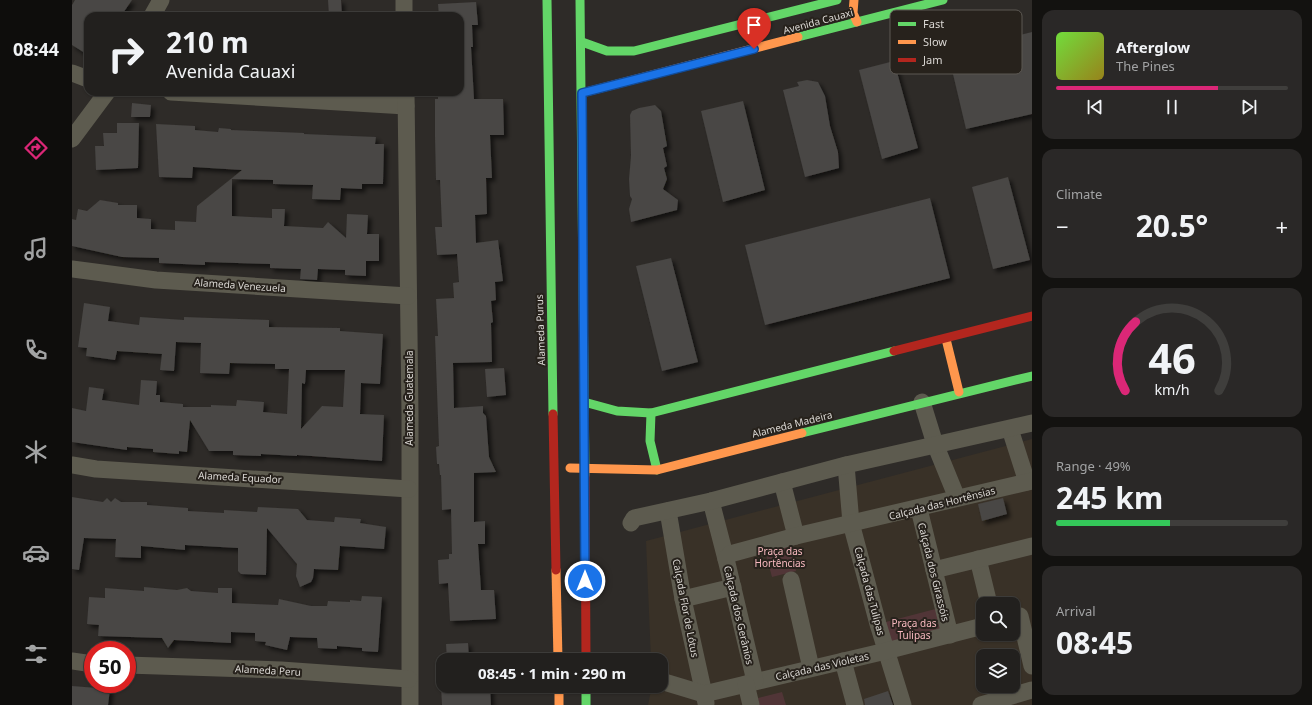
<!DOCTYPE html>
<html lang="en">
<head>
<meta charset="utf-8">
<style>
  body { margin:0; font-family:"Noto Sans",sans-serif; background:#2a2827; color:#f1f3f6; height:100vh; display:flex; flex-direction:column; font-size:15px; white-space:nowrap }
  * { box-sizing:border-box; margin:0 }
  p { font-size:13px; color:#a2a3a4 }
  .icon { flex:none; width:22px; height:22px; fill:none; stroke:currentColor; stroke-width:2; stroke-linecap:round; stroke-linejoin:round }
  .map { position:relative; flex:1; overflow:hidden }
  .details { display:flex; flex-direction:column; gap:10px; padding:10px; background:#131210; width:280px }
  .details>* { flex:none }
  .guide { position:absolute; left:12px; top:12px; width:380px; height:84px; border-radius:12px; box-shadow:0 1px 3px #0004,0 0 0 1px #3f3e3c; background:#22201e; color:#f1f3f6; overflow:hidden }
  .tools { position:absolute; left:904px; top:597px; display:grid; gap:8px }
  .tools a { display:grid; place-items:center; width:44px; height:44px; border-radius:8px; background:#22201e; box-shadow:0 1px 3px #0004,0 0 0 1px #3f3e3c; font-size:20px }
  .speed { position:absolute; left:12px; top:641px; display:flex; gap:8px; font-size:20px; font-weight:700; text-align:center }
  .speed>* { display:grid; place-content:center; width:52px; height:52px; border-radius:50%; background:#22201e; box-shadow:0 1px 3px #0004,0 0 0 1px #3f3e3c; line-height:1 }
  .speed .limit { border:6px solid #d22; background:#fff; color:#111 }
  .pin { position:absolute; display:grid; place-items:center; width:34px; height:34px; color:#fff; margin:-41px -17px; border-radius:50% 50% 50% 0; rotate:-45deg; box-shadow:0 0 4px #0007 }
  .pin .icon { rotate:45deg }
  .me { position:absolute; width:44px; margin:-22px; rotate:0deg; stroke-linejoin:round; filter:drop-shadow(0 0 3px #0008) }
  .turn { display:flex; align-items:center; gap:14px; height:84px; padding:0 16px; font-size:18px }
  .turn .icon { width:52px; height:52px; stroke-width:2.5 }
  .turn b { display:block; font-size:28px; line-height:34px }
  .big { font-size:30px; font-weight:700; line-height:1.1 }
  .details .widget { flex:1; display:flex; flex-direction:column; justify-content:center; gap:6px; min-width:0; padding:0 14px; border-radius:12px; background:#2a2827 }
  .details .dial { align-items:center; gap:0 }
  .dial svg { height:104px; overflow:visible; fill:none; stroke:#3f3e3c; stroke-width:7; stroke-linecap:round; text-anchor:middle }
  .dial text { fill:#f1f3f6; stroke:none }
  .song { display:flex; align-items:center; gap:12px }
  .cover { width:48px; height:48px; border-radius:6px; background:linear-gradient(135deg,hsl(100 70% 55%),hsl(50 70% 35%)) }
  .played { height:4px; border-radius:2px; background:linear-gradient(90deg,#db2777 70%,#3f3e3c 70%) }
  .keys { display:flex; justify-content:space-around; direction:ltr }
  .heat { display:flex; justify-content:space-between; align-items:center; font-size:22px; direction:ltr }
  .charge { height:6px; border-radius:3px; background:linear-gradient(90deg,#34c759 49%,#3f3e3c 0) }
  .trip { position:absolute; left:364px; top:653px; width:232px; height:40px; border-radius:12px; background:#22201e; box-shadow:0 1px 3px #0004,0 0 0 1px #3f3e3c; font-weight:700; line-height:40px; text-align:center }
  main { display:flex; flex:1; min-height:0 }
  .dock { display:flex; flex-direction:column; width:72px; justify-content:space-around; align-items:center; background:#0e0d0c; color:#a2a3a4 }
  .dock .icon { width:28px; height:28px }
  .dock .current { color:#db2777 }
  .dock b { font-size:18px; color:#f1f3f6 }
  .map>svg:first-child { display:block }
</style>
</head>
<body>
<main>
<nav class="dock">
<b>08:44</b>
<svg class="icon current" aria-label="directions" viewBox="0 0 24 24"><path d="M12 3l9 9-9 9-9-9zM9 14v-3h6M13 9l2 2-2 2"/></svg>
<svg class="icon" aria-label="music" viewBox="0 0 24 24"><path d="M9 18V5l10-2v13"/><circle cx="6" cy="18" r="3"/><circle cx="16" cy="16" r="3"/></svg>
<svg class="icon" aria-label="phone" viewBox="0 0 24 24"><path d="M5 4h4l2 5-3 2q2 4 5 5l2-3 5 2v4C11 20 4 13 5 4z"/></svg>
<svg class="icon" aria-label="climate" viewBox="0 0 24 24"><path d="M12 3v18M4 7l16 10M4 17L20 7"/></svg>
<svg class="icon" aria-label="car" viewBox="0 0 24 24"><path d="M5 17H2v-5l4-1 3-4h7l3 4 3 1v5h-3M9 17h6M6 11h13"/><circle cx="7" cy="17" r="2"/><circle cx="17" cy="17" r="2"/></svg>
<svg class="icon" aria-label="filters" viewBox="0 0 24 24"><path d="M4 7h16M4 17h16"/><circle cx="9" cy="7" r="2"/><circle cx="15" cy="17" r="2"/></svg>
</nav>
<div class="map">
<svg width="960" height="705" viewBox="0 0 960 705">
  <defs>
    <filter id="shadow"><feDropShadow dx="3.5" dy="3.5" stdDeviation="2" flood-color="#0009"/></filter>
  </defs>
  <rect width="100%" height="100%" fill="#2e2b28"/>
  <!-- built -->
  <path fill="#393127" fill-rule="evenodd" d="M960 439V705H576L580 686H589V660H579L574 541ZM911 604H941V634H911ZM911 656H941V686H911Z"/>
  <!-- green -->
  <g fill="#513537">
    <polygon points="717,542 724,571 700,577 692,547"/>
    <polygon points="871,607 878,635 814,651 806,624"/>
    <polygon points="710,692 714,705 687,705 686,698"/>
  </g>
  <!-- building -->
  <g fill="#484644" fill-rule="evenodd" filter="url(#shadow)">
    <polygon points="3,0 60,0 49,16 16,16 16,55 0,45 0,5"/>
    <polygon points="256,0 269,0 270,16 257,16"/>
    <polygon points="404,2 406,25 400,25 401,47 399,47 402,99 431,99 432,135 418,135 420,178 414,178 415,214 403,215 404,243 426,240 431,281 423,282 424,300 419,301 421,322 419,323 420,362 381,363 382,408 411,406 411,413 414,416 417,457 424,472 402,473 402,522 413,521 413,544 406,544 409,590 422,590 424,619 378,621 376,583 367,584 366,560 377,559 377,554 380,554 379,509 370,510 369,475 368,475 367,464 365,464 364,447 367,446 363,336 366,336 364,299 382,298 381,283 387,282 385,254 365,255 363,227 370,227 368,180 364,180 363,137 363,99 366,99 366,92 388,92 388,16 367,16 366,4"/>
    <polygon points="960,32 960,114 894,129 876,53"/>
    <polygon points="822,61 846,148 810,159 787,70"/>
    <polygon points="735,80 746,82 753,96 758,126 766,152 767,168 733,177 711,90 727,86 725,82"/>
    <polygon points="671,101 693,190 651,202 629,111"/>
    <polygon points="60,103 79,105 78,117 59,117"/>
    <polygon points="583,105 589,111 595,146 591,148 595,166 592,168 595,179 591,189 606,200 605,210 559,222 557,209 560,199 558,196 557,179 559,156 558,115 560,111 567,108"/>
    <polygon points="45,123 67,123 66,168 24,170 23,146 32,146 31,133 45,133"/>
    <polygon points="84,124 123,126 123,130 146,132 147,128 159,129 159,130 232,133 232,134 304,137 303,144 312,144 311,184 290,184 290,189 269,188 268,200 240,199 241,185 201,184 201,180 160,179 160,216 200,218 200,209 213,209 212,226 251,228 256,222 274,238 275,214 296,215 295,234 307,234 307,261 294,261 294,276 273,275 273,270 246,269 245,280 228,279 229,269 198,268 198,264 133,262 133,265 87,263 87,258 50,257 0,246 0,219 4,220 6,209 15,211 28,200 46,203 46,205 65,205 65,218 79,219 79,229 103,230 103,221 124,222 125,206 170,170 121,167 120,178 87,177"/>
    <polygon points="936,177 958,260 921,269 900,187"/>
    <polygon points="858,198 878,278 693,325 673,245"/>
    <polygon points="599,258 626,362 590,371 564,266"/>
    <path d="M12 303 38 307 36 321 67 325 68 317 112 320V317L197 320V327L268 328V331L311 334 308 384 289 383 288 414 312 415 310 461 225 455V456L189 454V456L161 455V451H137L118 420 115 452 107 451V454L81 452V449L55 447V450L0 442V408L14 411 17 387 32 389 30 400 67 405 69 380 85 381 84 395H88V402L111 404V407H139V405L164 406 165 400 192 402 191 412 215 414 217 369H203V364L158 363 157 374 128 373 129 343 104 342 102 371 88 370 90 354 45 351 43 360 14 356 15 348 6 347ZM234 370H273L271 407 250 406 229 429 230 383 233 384Z"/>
    <polygon points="432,368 434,395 415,397 413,369"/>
    <polygon points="0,497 31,502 35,498 39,502 43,498 49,502 75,502 75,505 116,508 116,511 152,513 152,510 185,512 186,507 226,509 235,520 262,522 263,517 289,519 288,523 314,527 312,549 268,546 266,570 242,569 241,578 239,582 228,587 224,576 225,564 195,528 194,575 169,574 166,571 166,548 113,545 113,550 69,546 69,558 43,557 44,539 12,538 7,570 0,569"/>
    <polygon points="931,498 935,514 910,521 906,504"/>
    <polygon points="72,587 105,590 115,588 119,591 146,593 146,588 160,588 160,603 206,605 207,599 239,606 255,606 256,601 278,602 278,600 289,601 290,596 310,597 306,652 290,651 290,648 265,646 265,649 246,648 245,638 218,637 215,650 193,645 194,642 183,641 183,633 159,632 159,643 102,640 96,648 90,638 26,636 27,625 15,624 17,597 33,598 33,588 72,591"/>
    <polygon points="396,643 397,660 375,660 374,644"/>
    <polygon points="0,686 38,689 36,705 0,705"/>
    <polygon points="369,686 418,686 419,705 370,705"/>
    <polygon points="816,691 821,705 793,705 792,699"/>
  </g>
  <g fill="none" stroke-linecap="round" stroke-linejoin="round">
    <!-- street -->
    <g stroke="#5d5b4f" stroke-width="17">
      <polyline points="332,0 332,16"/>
      <polyline points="80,16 89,0"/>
      <polyline points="0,73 16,79"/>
      <polyline points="99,92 334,106"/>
      <polyline points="334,92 338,415 338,705"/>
      <polyline points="0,139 35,92"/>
      <polyline points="0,269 84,280 336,296"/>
      <polyline points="850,402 863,444 885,498"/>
      <polyline points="938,429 955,482"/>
      <polyline points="0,465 24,469 337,489"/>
      <polyline points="774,465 779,523 806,624 831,705"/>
      <polyline points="710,482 724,536"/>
      <polyline points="639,501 654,559"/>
      <polyline points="847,509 878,635"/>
      <polyline points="596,511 611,599 634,703"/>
      <polyline points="559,523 562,518 639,501 774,465 960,423"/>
      <polyline points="906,559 917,604"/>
      <polyline points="862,570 960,546"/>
      <polyline points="719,580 739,668"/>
      <polyline points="611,599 661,587"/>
      <polyline points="948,616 960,666"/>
      <polyline points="0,661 21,664"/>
      <polyline points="771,661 783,705"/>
      <polyline points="55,665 209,670 337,679"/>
      <polyline points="589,681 632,694 814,651 911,626"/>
      <polyline points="683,681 654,559 658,554 724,536 960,481"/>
      <polyline points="674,684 679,705"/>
      <polyline points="909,705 960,690"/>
    </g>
    <!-- fast -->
    <g stroke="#63d668" stroke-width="9">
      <polyline points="475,0 481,414"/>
      <polyline points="508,0 513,475"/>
      <polyline points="726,37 871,0"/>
      <polyline points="510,42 535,51 562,51 765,0"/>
      <polyline points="512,402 545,411 579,413 822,351"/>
      <polyline points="579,413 578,441 585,470"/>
      <polyline points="730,433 960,376"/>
      <polyline points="514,686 514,705"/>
    </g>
    <!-- slow -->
    <g stroke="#ff974d" stroke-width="9">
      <polyline points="782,0 781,13 785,22"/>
      <polyline points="510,93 726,37"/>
      <polyline points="874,339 887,392"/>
      <polyline points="498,468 585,470 730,433"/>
      <polyline points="484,570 486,660"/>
      <polyline points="487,686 487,705"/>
    </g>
    <!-- jam -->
    <g stroke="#b3261e" stroke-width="9">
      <polyline points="822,351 960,316"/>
      <polyline points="481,414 484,570"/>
      <polyline points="513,475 514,660"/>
    </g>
  </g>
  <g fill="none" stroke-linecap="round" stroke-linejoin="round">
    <!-- route casing -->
    <g stroke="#114b97" stroke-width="10">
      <polyline id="route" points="513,581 510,93 682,49"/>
    </g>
    <!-- route -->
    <use href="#route" stroke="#1a73e8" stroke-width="7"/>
  </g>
  <g text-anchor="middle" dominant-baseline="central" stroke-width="4" stroke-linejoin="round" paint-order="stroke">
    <!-- street labels -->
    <g font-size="10" fill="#dbd8d4" stroke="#27221c">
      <text transform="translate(746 21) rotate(-15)">Avenida Cauaxi</text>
      <text transform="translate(168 285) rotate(4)">Alameda Venezuela</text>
      <text transform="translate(468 330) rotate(-92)">Alameda Purus</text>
      <text transform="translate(337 398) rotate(-90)">Alameda Guatemala</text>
      <text transform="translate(720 424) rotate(-14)">Alameda Madeira</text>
      <text transform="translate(168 477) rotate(3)">Alameda Equador</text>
      <text transform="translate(870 503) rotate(-14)">Calçada das Hortênsias</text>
      <text transform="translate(862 572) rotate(76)">Calçada dos Girassóis</text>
      <text transform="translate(798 591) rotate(75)">Calçada das Tulipas</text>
      <text transform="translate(614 608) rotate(79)">Calçada Flor de Lótus</text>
      <text transform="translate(667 615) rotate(77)">Calçada dos Gerânios</text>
      <text transform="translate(750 666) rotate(-13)">Calçada das Violetas</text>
      <text transform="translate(196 670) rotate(3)">Alameda Peru</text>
    </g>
    <!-- park labels -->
    <g font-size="10" fill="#f8b9bf" stroke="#27221c">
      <text x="708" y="551">Praça das<tspan x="708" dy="12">Hortências</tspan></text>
      <text x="842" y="623">Praça das<tspan x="842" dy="12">Tulipas</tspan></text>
    </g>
  </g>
  <!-- legend -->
  <rect x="818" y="10" width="132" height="64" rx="6" fill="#27221c" stroke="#5d5953" stroke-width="1"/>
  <rect x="826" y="22" width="18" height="4" fill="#63d668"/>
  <rect x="826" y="40" width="18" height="4" fill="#ff974d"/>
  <rect x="826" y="58" width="18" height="4" fill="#b3261e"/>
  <g font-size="11" fill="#dbd8d4">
    <text x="851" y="28">Fast</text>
    <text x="851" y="46">Slow</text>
    <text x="851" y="64">Jam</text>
  </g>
</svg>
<div class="tools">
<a><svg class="icon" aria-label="search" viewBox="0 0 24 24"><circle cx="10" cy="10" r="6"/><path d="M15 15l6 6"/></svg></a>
<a><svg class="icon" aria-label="layers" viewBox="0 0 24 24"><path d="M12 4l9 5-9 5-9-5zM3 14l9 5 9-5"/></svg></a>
</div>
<div class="speed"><div class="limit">50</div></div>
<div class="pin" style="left:682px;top:49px;background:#d93025"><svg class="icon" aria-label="arrive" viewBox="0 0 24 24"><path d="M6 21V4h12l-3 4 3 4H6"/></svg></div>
<svg class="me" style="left:513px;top:581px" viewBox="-20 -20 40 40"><circle r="17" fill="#1a73e8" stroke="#fff" stroke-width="3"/><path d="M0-11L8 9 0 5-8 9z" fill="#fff"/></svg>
<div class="trip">08:45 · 1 min · 290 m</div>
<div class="guide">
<div class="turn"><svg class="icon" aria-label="right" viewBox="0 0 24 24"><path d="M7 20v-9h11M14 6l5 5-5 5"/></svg><div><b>210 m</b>Avenida Cauaxi</div></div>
</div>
</div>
<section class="details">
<div class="widget">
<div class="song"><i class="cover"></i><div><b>Afterglow</b><p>The Pines</p></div></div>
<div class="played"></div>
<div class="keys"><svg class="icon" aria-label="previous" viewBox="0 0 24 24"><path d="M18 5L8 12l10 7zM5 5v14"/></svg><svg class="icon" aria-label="pause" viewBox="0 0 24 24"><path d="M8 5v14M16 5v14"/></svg><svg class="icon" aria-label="next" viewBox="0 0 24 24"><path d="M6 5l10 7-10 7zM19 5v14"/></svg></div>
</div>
<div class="widget"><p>Climate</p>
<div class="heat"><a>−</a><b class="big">20.5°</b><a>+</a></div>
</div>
<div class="widget dial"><svg viewBox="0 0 100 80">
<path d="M14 69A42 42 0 1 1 86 69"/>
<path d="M14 69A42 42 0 0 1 22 16" stroke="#db2777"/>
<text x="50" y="56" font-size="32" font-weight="700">46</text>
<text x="50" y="72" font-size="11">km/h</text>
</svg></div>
<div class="widget"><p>Range · 49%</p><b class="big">245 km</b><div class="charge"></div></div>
<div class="widget"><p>Arrival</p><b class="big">08:45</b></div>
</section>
</main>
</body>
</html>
